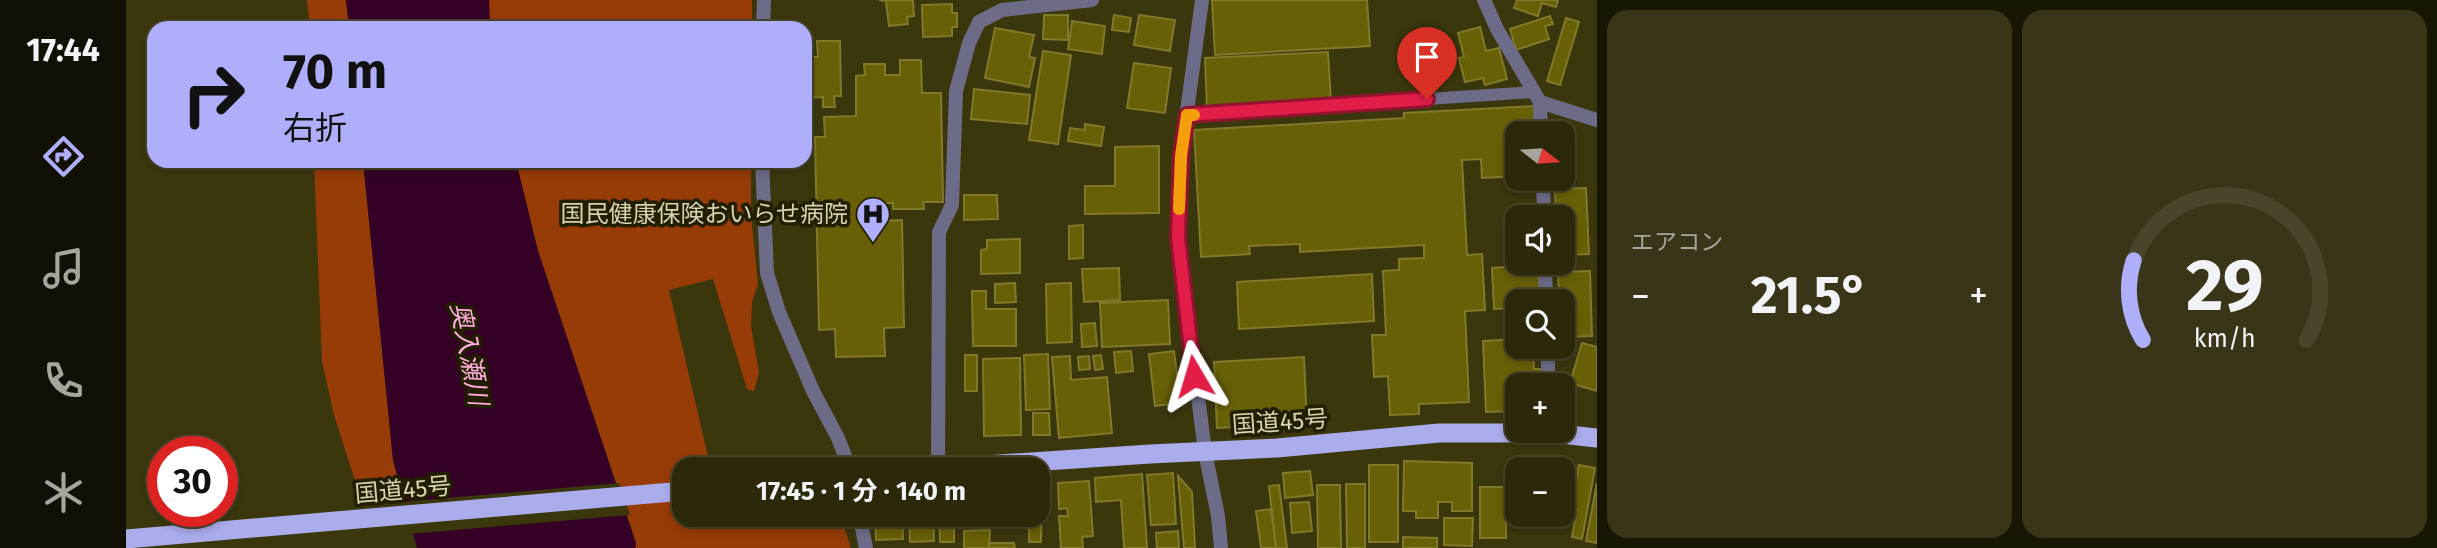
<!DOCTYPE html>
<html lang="ja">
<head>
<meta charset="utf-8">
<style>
  body { margin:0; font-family:"Fira Sans","Noto Sans JP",sans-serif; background:#383518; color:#f1f3f6; height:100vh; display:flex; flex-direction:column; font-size:26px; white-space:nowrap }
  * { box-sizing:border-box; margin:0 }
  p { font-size:23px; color:#a6a69c }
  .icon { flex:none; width:38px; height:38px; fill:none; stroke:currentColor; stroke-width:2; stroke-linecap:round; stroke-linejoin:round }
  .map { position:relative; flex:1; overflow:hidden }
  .drawer { display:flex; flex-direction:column; gap:10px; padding:10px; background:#181706; width:840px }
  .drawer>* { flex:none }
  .top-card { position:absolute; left:21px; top:21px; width:665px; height:147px; border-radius:21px; box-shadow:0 4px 10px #0003,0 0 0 2px #48452b; background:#aeaefa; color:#111; overflow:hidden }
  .needle { width:46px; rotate:107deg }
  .fabs { position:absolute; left:1379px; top:121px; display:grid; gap:14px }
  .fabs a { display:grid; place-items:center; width:70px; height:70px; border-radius:14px; background:#2c290a; box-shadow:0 4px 10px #0003,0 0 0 2px #48452b; font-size:35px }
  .speed { position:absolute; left:21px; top:436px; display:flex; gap:14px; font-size:35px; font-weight:700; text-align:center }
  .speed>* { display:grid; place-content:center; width:91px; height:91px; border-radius:50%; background:#2c290a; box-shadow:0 4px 10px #0003,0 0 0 2px #48452b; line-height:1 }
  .speed .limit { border:10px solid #d22; background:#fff; color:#111 }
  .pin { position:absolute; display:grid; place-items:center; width:60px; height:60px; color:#fff; margin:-72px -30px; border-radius:50% 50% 50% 0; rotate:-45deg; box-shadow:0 0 7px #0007 }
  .pin .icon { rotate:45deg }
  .me { position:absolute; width:77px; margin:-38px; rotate:353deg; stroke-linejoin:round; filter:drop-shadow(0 0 5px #0008) }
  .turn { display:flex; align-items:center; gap:24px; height:147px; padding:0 21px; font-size:32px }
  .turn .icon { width:91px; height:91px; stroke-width:2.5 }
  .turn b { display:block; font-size:49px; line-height:60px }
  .big { font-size:52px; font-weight:700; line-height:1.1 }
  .drawer .widget { flex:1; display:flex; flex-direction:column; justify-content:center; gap:10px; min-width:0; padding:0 24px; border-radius:21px; background:#383518 }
  .drawer .dial { align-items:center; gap:0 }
  .dial svg { height:182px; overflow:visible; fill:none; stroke:#48452b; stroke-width:7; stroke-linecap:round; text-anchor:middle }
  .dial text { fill:#f1f3f6; stroke:none }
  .heat { display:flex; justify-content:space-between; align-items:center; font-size:38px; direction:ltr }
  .drawer .tiles { flex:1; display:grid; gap:10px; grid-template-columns:repeat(2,1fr) }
  .trip { position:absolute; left:546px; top:457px; width:378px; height:70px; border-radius:21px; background:#2c290a; box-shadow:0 4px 10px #0003,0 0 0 2px #48452b; font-weight:700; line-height:70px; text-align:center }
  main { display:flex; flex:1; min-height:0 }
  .menu { display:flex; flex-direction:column; width:126px; justify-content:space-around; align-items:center; background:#121004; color:#a6a69c }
  .menu .icon { width:49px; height:49px }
  .menu .selected { color:#aeaefa }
  .menu b { font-size:32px; color:#f1f3f6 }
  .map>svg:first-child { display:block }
</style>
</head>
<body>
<main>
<nav class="menu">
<b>17:44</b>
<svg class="icon selected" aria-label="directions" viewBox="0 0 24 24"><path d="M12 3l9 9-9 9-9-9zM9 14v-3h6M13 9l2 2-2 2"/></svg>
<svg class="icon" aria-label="music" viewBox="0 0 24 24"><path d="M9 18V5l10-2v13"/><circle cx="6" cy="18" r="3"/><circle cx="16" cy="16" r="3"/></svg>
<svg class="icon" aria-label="phone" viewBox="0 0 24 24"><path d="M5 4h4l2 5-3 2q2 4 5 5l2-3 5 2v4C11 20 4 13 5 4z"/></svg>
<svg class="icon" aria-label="climate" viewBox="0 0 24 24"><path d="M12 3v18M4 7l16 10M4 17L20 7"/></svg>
</nav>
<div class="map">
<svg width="1471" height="548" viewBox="0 0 1471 548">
  <rect width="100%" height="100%" fill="#3b370d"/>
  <!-- green -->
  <g fill="#973b07">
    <polygon points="181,0 220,0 223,28 184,28"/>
    <polygon points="363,0 626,0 626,28 364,28"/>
    <polygon points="188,161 237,161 267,460 274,488 232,490 208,415 196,362"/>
    <polygon points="390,161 625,161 625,214 632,284 626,302 625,326 633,373 628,391 621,389 587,279 543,290 585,469 558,469 558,514 603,515 628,522 669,519 697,515 715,518 725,548 509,548 510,543 412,251"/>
  </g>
  <!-- water -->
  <g fill="#350026">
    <polygon points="220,0 363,0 364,28 223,28"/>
    <polygon points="237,161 390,161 412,251 510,543 509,548 291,548 267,460"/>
  </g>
  <!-- pier -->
  <polygon fill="#3b370d" points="493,483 504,515 284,534 275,502"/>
  <!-- building -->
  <g fill="#686006" stroke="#81792a" stroke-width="2">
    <polygon points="753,0 787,0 788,16 781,17 782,24 763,26 760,1"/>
    <polygon points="1086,0 1241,0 1244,46 1089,55"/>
    <polygon points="1391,0 1432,0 1430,7 1416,3 1412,16 1388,8"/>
    <polygon points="826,4 826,13 831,13 831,27 826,27 826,36 797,37 796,5"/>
    <polygon points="918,15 942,15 942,40 917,39"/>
    <polygon points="988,15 1005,18 1003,32 986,30"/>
    <polygon points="1013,15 1049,20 1044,51 1008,45"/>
    <polygon points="1424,16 1427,24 1419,26 1423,39 1390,50 1384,29"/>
    <polygon points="1440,18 1453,22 1434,85 1421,81"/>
    <polygon points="946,21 979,26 976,54 942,49"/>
    <polygon points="1354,27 1360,51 1373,48 1381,79 1359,85 1357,78 1339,82 1333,58 1338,57 1332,33"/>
    <polygon points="869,28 908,35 903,57 909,58 903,87 859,78"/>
    <polygon points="691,41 714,41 715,96 708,96 709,107 697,107 697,97 682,98 681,57 692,57"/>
    <polygon points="917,51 945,55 932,144 903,140"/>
    <polygon points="1202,52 1205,103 1081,110 1079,58"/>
    <polygon points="774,60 795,60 796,93 815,93 817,202 797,202 798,209 767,209 767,203 754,203 755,221 776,220 778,327 758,328 759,356 710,357 709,329 693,330 689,137 699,137 698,117 730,116 730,76 739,75 738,64 759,64 759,75 774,75"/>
    <polygon points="1008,63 1045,68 1039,113 1001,108"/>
    <polygon points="848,89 904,95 901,124 845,119"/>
    <polygon points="1408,106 1409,133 1391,133 1391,176 1356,178 1355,159 1336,160 1341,255 1356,254 1359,310 1339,311 1343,402 1293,404 1293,414 1264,415 1262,376 1248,377 1246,335 1260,335 1257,271 1273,270 1273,259 1298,258 1298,245 1174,252 1174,244 1123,246 1124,254 1075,257 1068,130 1278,118 1278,113"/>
    <polygon points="959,124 978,127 975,146 942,141 944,128 959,130"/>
    <polygon points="1033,146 1033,213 959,214 959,186 989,186 989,147"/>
    <polygon points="1460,188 1463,254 1437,255 1437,217 1430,217 1429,189"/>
    <polygon points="838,195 871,195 872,219 838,220"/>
    <polygon points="957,225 957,258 943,259 943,226"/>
    <polygon points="894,239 894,273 855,274 855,250 861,249 861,240"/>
    <polygon points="1412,265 1414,301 1391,301 1391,308 1368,309 1366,268"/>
    <polygon points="993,268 994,300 958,302 956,269"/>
    <polygon points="1464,271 1466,336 1437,337 1437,301 1433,301 1432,272"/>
    <polygon points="1246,274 1248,321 1113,329 1111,282"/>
    <polygon points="889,283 890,302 869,303 869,284"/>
    <polygon points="945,283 946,342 921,343 920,284"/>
    <polygon points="846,291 860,291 860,309 890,309 890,346 847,346"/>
    <polygon points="1042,300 1044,344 976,347 974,303"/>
    <polygon points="969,323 971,346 956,347 955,324"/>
    <polygon points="1391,339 1391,346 1407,346 1408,369 1416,369 1417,385 1391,385 1391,411 1360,412 1357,341"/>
    <polygon points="1456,343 1471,347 1471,391 1444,383"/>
    <polygon points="1005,351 1007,371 990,373 988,352"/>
    <polygon points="1048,351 1055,403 1029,406 1023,354"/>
    <polygon points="922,354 924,409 900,410 898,355"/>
    <rect x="839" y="355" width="12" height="36"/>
    <polygon points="975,355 977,369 969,370 967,356"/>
    <polygon points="944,356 945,380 981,377 986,433 933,438 926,357"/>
    <polygon points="963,356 964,369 953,370 952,357"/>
    <polygon points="1178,357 1181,424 1091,428 1088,362"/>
    <polygon points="894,358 895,435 858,436 857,359"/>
    <polygon points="907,413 923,413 924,435 907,435"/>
    <polygon points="1278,461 1346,463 1346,511 1326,511 1326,502 1312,502 1312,518 1290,518 1290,511 1277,511"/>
    <polygon points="1428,463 1450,467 1441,521 1418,517 1418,514 1437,514 1437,469 1427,469"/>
    <rect x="1243" y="465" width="29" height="77"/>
    <polygon points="1453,465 1469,468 1456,539 1446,537 1451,509 1445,508"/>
    <polygon points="1184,471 1187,495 1159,498 1157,473"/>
    <polygon points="1047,473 1050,524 1025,525 1021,475"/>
    <polygon points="1016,474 1021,548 998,548 995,500 970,502 969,478"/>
    <polygon points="1052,476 1066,492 1069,548 1058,548"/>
    <polygon points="963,481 967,536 956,537 957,548 935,548 933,516 942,516 941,508 933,509 932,483"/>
    <polygon points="1471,483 1471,543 1460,541"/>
    <polygon points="1220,484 1239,484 1239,548 1221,548"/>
    <polygon points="1153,485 1161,548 1150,548 1143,486"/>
    <polygon points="1191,485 1214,485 1215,548 1192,548"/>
    <polygon points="912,487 916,487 915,542 903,542 903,519 898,520 898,514 912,514"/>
    <rect x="1354" y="487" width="26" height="51"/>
    <polygon points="1183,502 1186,531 1166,533 1164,503"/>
    <polygon points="1145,509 1150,548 1135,548 1130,511"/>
    <polygon points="749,514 776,514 777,539 750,540"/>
    <polygon points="783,514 807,514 808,541 784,542"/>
    <polygon points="813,514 828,514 828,542 814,542"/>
    <polygon points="832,514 862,514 862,526 833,526"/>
    <polygon points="1318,518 1347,518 1346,546 1318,545"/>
    <polygon points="864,530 863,548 838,548 838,531"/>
    <polygon points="1052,531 1053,548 1031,548 1030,533"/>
    <polygon points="1277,537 1311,538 1311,548 1277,548"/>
    <polygon points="863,543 888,543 889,548 863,548"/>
  </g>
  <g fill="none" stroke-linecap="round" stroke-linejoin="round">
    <!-- service -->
    <polyline stroke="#6c6c89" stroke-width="12" points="1061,115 1408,92"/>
    <!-- minor -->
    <g stroke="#6c6c89" stroke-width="14">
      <polyline points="1076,0 1055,156 1052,238 1079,452"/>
      <polyline points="1358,0 1371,29 1414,102 1415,133"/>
      <polyline points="637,28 638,0"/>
      <polyline points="1414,102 1471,120"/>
      <polyline points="636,161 641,273 653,312 687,391 712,438 724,469"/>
      <polyline points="1417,178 1418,217"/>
      <polyline points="1419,262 1420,301"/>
      <polyline points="1421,346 1423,385"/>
      <polyline points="812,468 813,232 826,205 830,91 843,43 853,22 876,10 966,0"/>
      <polyline points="733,514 740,548"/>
    </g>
    <!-- tertiary -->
    <polyline stroke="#6c6c89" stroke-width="14" points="1079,452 1092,516 1095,548"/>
    <!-- trunk -->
    <g stroke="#aaacec" stroke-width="19">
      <polyline points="799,469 1024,454 1151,448 1313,433 1425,433 1471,438"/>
      <polyline points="0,539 558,491"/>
    </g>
  </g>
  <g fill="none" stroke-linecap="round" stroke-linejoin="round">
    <!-- route casing -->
    <g stroke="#92132f" stroke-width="18">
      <polyline id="route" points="1068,376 1052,237 1055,156 1061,115 1301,99"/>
    </g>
    <!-- route -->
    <use href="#route" stroke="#e11d48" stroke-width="12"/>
    <!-- slow -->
    <polyline stroke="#f59e0b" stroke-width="12" points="1053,209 1055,156 1061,115 1068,115"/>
  </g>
  <!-- icons -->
  <defs>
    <g id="hospital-pin" transform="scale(1.75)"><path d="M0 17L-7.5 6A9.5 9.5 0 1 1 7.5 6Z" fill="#aeaefa" stroke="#221e00"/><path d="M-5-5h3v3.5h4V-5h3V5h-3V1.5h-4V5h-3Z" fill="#111"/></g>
  </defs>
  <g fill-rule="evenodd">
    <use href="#hospital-pin" x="747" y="214"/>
  </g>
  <g text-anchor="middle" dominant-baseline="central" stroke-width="7" stroke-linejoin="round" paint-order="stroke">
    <!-- poi labels -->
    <g font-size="24" fill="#d6d3ae" stroke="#221e00" text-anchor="end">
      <text x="722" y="214">国民健康保険おいらせ病院</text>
    </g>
    <!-- street labels -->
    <g font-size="24" fill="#d6d3ae" stroke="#221e00">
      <text transform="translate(1154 422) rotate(-4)">国道45号</text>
      <text transform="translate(277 490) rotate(-5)">国道45号</text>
    </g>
    <!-- water labels -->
    <g font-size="26" font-style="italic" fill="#ffabdd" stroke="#221e00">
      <text transform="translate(343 354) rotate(79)">奥入瀬川</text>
    </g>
  </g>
</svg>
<div class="fabs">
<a><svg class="needle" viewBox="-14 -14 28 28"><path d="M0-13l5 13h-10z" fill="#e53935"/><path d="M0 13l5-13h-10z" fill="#a6a69c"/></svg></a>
<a><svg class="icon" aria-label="sound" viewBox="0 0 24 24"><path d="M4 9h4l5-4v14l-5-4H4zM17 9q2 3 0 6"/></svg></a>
<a><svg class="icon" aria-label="search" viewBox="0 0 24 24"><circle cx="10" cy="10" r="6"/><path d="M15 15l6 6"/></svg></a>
<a>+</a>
<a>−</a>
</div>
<div class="speed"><div class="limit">30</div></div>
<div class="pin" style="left:1301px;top:99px;background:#d93025"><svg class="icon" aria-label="arrive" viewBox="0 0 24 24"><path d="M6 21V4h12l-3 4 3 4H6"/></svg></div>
<svg class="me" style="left:1068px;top:376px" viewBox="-20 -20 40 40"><path d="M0-17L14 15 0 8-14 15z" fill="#e11d48" stroke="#fff" stroke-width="4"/></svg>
<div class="trip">17:45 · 1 分 · 140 m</div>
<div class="top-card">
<div class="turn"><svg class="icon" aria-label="right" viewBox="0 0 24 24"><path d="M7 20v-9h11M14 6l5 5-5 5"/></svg><div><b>70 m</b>右折</div></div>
</div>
</div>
<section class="drawer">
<div class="tiles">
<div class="widget"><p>エアコン</p>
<div class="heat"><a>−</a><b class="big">21.5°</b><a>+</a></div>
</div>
<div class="widget dial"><svg viewBox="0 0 100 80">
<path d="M14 69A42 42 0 1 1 86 69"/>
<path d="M14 69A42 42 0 0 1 10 34" stroke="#aeaefa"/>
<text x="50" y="56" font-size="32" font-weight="700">29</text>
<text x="50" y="72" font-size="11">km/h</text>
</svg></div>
</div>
</section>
</main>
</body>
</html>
